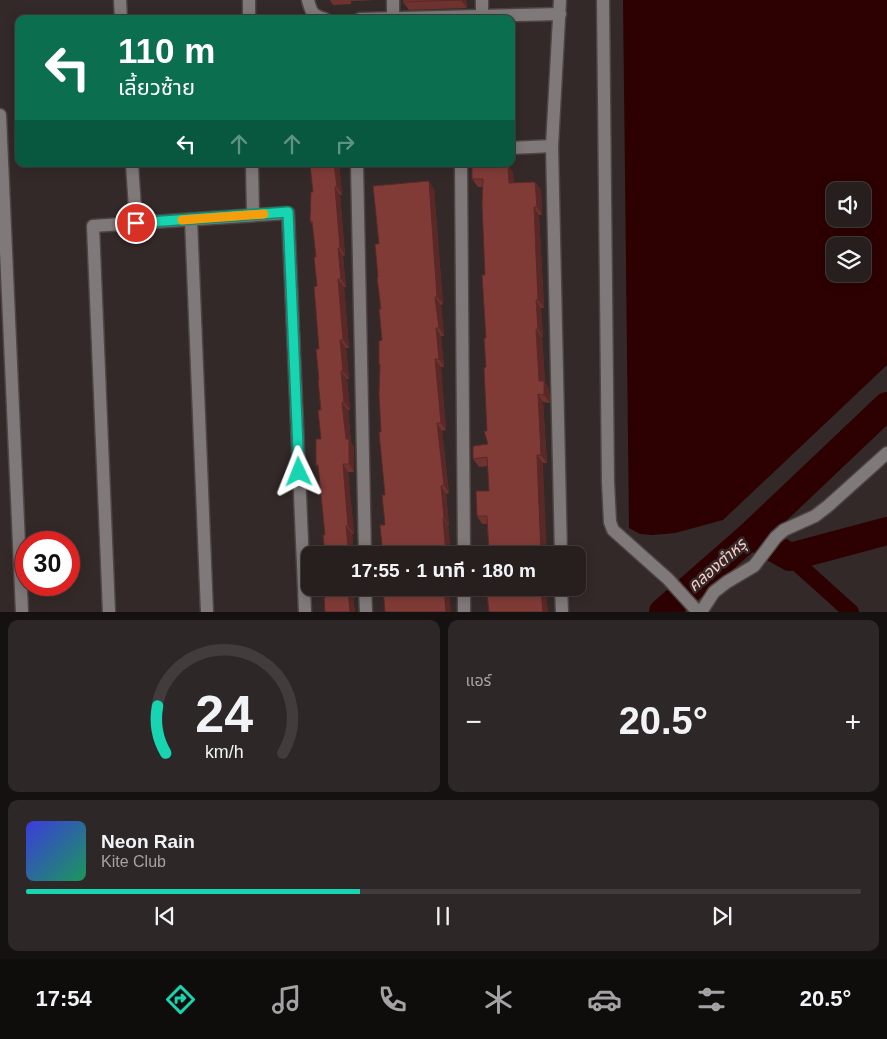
<!DOCTYPE html>
<html lang="th">
<head>
<meta charset="utf-8">
<style>
  body { margin:0; font-family:Arial,"Noto Sans Thai",sans-serif; background:#2e2727; color:#f1f3f6; height:100vh; display:flex; flex-direction:column; font-size:19px; white-space:nowrap }
  * { box-sizing:border-box; margin:0 }
  p { font-size:16px; color:#a4a2a4 }
  .icon { flex:none; width:28px; height:28px; fill:none; stroke:currentColor; stroke-width:2; stroke-linecap:round; stroke-linejoin:round }
  .map { position:relative; height:612px; overflow:hidden }
  .side { display:flex; flex-direction:column; gap:8px; padding:8px; background:#151110; flex:1 }
  .side>* { flex:none }
  .guide { position:absolute; left:15px; top:15px; width:500px; height:152px; border-radius:10px; box-shadow:0 2px 12px #0003,0 0 0 1px #423d3c; background:#0b6e4f; color:#fff; overflow:hidden }
  .tools { position:absolute; left:826px; top:182px; display:grid; gap:10px }
  .tools a { display:grid; place-items:center; width:45px; height:45px; border-radius:10px; background:#261f1e; box-shadow:0 2px 12px #0003,0 0 0 1px #423d3c; font-size:25px }
  .speed { position:absolute; left:15px; top:531px; display:flex; gap:10px; font-size:25px; font-weight:700; text-align:center }
  .speed>* { display:grid; place-content:center; width:65px; height:65px; border-radius:50%; background:#261f1e; box-shadow:0 2px 12px #0003,0 0 0 1px #423d3c; line-height:1 }
  .speed .limit { border:8px solid #d22; background:#fff; color:#111 }
  .pin { position:absolute; display:grid; place-items:center; width:42px; height:42px; color:#fff; margin:-21px; border:2px solid #fff; border-radius:50%; box-shadow:0 1px 5px #0007 }
  .me { position:absolute; width:55px; margin:-28px; rotate:358deg; stroke-linejoin:round; filter:drop-shadow(0 0 4px #0008) }
  .turn { display:flex; align-items:center; gap:18px; height:105px; padding:0 20px; font-size:22px }
  .turn .icon { width:65px; height:65px; stroke-width:2.5 }
  .turn b { display:block; font-size:35px; line-height:42px }
  .lanes { display:flex; align-items:center; height:48px; padding:0 20px; background:#0003; justify-content:center; gap:25px; direction:ltr }
  .lanes .off { opacity:.35 }
  .big { font-size:38px; font-weight:700; line-height:1.1 }
  .side .card { flex:1; display:flex; flex-direction:column; justify-content:center; gap:8px; min-width:0; padding:0 18px; border-radius:10px; background:#2e2727 }
  .side .dial { align-items:center; gap:0 }
  .dial svg { height:130px; overflow:visible; fill:none; stroke:#423d3c; stroke-width:7; stroke-linecap:round; text-anchor:middle }
  .dial text { fill:#f1f3f6; stroke:none }
  .song { display:flex; align-items:center; gap:15px }
  .cover { width:60px; height:60px; border-radius:8px; background:linear-gradient(135deg,hsl(240 70% 55%),hsl(150 70% 35%)) }
  .played { height:5px; border-radius:2px; background:linear-gradient(90deg,#18d5b2 40%,#423d3c 40%) }
  .keys { display:flex; justify-content:space-around; direction:ltr }
  .heat { display:flex; justify-content:space-between; align-items:center; font-size:28px; direction:ltr }
  .side .tiles { flex:1; display:grid; gap:8px; grid-template-columns:1fr 1fr }
  .card:last-child { grid-column:span 2 }
  .trip { position:absolute; left:301px; top:546px; width:285px; height:50px; border-radius:10px; background:#261f1e; box-shadow:0 2px 12px #0003,0 0 0 1px #423d3c; font-weight:700; line-height:50px; text-align:center }
  .tabs { display:flex; height:80px; justify-content:space-around; align-items:center; background:#0f0c0c; color:#a4a2a4 }
  .tabs .icon { width:35px; height:35px }
  .tabs .on { color:#18d5b2 }
  .tabs b { font-size:22px; color:#f1f3f6 }
  .map>svg:first-child { display:block }
</style>
</head>
<body>
<div class="map">
<svg width="887" height="612" viewBox="0 0 887 612">
  <rect width="100%" height="100%" fill="#332928"/>
  <!-- water -->
  <path fill="#2d0001" fill-rule="evenodd" d="M623 0H887V365L723 520 675 533 653 535 640 534 629 528ZM835 191H862V219H835ZM835 246H862V274H835Z"/>
  <g fill="none" stroke-linecap="round" stroke-linejoin="round">
    <!-- canal -->
    <polyline stroke="#2d0001" stroke-width="16" points="790,557 851,612"/>
    <!-- river -->
    <g stroke="#2d0001" stroke-width="28">
      <polyline points="751,535 790,557 887,531"/>
      <polyline points="663,612 751,535 887,406"/>
    </g>
    <!-- minor casing -->
    <g stroke="#4d4443" stroke-width="15">
      <g id="minor">
        <polyline points="120,0 121,19"/>
        <polyline points="249,0 249,19"/>
        <path d="M308 0C311 12 312 15 325 19"/>
        <polyline points="393,0 393,18"/>
        <polyline points="482,0 482,15"/>
        <polyline points="560,0 552,146 561,555"/>
        <polyline points="603,0 608,482 610,522 613,530 668,579 698,612"/>
        <polyline points="360,19 560,14"/>
        <polyline points="0,115 22,612"/>
        <polyline points="511,148 552,146"/>
        <polyline points="132,164 136,223"/>
        <polyline points="252,164 253,215"/>
        <polyline points="357,164 365,555"/>
        <polyline points="461,164 464,555"/>
        <polyline points="191,219 207,612"/>
        <polyline points="365,588 366,612"/>
        <polyline points="464,588 464,612"/>
        <polyline points="561,588 562,612"/>
        <polyline points="109,612 93,226 288,213 305,612"/>
        <polyline points="701,612 714,592 727,582 754,566 776,537 784,530 815,516 828,506 887,453"/>
      </g>
    </g>
    <!-- minor -->
    <use href="#minor" stroke="#7f7a79" stroke-width="12"/>
  </g>
  <!-- wall -->
  <g fill="#6f332f">
    <polygon points="330,0 377,0 351,1 351,4 333,5"/>
    <polygon points="403,0 466,0 467,8 409,10 403,2"/>
    <polygon points="339,164 342,195 340,195 345,255 343,256 346,287 344,287 349,348 346,348 349,379 347,379 350,410 348,410 351,442 354,447 354,472 348,472 354,534 352,534 354,555 325,555 325,535 319,468 316,465 321,439 319,380 319,349 316,257 313,226 310,221 313,192 313,165"/>
    <polygon points="508,165 513,173 514,183 535,182 541,190 542,215 539,215 544,308 541,308 543,337 542,337 545,382 549,389 550,403 543,402 547,463 543,463 489,552 487,524 482,524 477,516 489,491 488,466 479,467 473,459 488,444 487,431 485,275 483,187 478,187 472,179"/>
    <polygon points="434,189 443,304 441,305 444,336 441,336 444,367 441,367 446,430 442,431 449,493 446,494 449,526 448,526 451,555 383,555 385,525 385,495 381,432 380,366 379,364 382,340 378,277"/>
    <polygon points="325,588 355,588 356,597 353,598 355,612 325,612"/>
  </g>
  <!-- shaded-wall -->
  <g fill="#5a2926">
    <polygon points="461,0 466,0 467,8"/>
    <polygon points="334,164 339,164 342,195 337,187"/>
    <polygon points="508,165 513,173 515,191 509,183"/>
    <polygon points="429,181 434,189 443,304 437,297"/>
    <polygon points="535,182 541,190 542,215 537,207"/>
    <polygon points="335,187 340,195 345,255 340,248"/>
    <polygon points="534,207 539,215 544,308 538,300"/>
    <polygon points="338,248 343,256 346,287 341,279"/>
    <polygon points="338,279 344,287 349,348 343,340"/>
    <polygon points="435,297 441,305 444,336 439,328"/>
    <polygon points="536,300 541,308 543,337 538,329"/>
    <polygon points="436,328 441,336 444,367 439,359"/>
    <polygon points="536,329 542,337 545,382 549,389 550,403 544,395 539,381"/>
    <polygon points="340,340 346,348 349,379 343,371"/>
    <polygon points="435,359 441,367 446,430 441,423"/>
    <polygon points="341,371 347,379 350,410 344,402"/>
    <polygon points="538,394 543,402 547,463 541,455"/>
    <polygon points="342,402 348,410 351,442 354,447 354,472 349,464"/>
    <polygon points="437,423 442,431 449,493 444,485"/>
    <polygon points="537,455 543,463 547,555 541,555"/>
    <polygon points="343,464 348,472 354,534 348,526"/>
    <polygon points="441,486 446,494 449,526 444,518"/>
    <polygon points="443,518 448,526 451,555 446,555"/>
    <polygon points="346,526 352,534 354,555 349,555"/>
    <polygon points="350,588 355,588 356,597 351,590"/>
    <polygon points="444,588 449,588 451,612 446,612"/>
    <polygon points="541,588 546,588 548,612 543,612"/>
    <polygon points="348,590 353,598 355,612 350,612"/>
  </g>
  <!-- building -->
  <g fill="#813b37" stroke="#5a2926">
    <polygon points="403,0 461,0 403,2"/>
    <polygon points="313,164 334,164 337,187 335,187 340,248 338,248 341,279 338,279 343,340 340,340 343,371 341,371 344,402 342,402 346,439 349,439 349,464 343,464 348,526 346,526 349,555 325,555 323,535 325,535 318,465 316,465 316,439 321,439 318,410 321,410 318,380 319,380 316,349 319,349 314,287 317,286 314,257 316,257 312,221 310,221 311,192 313,192 310,165 313,165"/>
    <polygon points="508,165 509,183 535,182 537,207 534,207 538,300 536,300 538,329 536,329 539,381 544,381 544,395 538,394 541,455 537,455 541,555 477,555 477,554 489,552 487,516 477,516 476,491 489,491 487,457 473,459 473,446 488,444 484,431 487,431 484,368 486,367 484,338 486,338 482,275 485,275 482,205 483,179 472,179 472,166"/>
    <polygon points="429,181 437,297 435,297 439,328 436,328 439,359 435,359 441,423 437,423 444,485 441,486 444,518 443,518 446,555 383,555 380,525 385,525 382,495 385,495 379,432 381,432 379,394 380,364 379,364 379,341 382,340 379,309 381,309 377,277 378,277 375,244 379,244 373,186"/>
    <polygon points="325,588 350,588 351,590 348,590 350,612 325,612 324,598 325,598"/>
    <polygon points="386,588 444,588 446,612 385,612 383,589 386,589"/>
    <polygon points="486,588 541,588 543,612 489,612"/>
  </g>
  <g fill="none" stroke-linecap="round" stroke-linejoin="round">
    <!-- route casing -->
    <g stroke="#108a74" stroke-width="12">
      <polyline id="route" points="136,223 288,212 299,472"/>
    </g>
    <!-- route -->
    <use href="#route" stroke="#18d5b2" stroke-width="9"/>
    <!-- slow -->
    <polyline stroke="#f59e0b" stroke-width="9" points="182,220 264,214"/>
  </g>
  <g text-anchor="middle" dominant-baseline="central" stroke-width="5" stroke-linejoin="round" paint-order="stroke">
    <!-- water labels -->
    <g font-size="16" font-style="italic" fill="#f9ccc7" stroke="#332928">
      <text transform="translate(717 565) rotate(-41)">คลองตำหรุ</text>
    </g>
  </g>
</svg>
<div class="tools">
<a><svg class="icon" aria-label="sound" viewBox="0 0 24 24"><path d="M4 9h4l5-4v14l-5-4H4zM17 9q2 3 0 6"/></svg></a>
<a><svg class="icon" aria-label="layers" viewBox="0 0 24 24"><path d="M12 4l9 5-9 5-9-5zM3 14l9 5 9-5"/></svg></a>
</div>
<div class="speed"><div class="limit">30</div></div>
<div class="pin" style="left:136px;top:223px;background:#d93025"><svg class="icon" aria-label="arrive" viewBox="0 0 24 24"><path d="M6 21V4h12l-3 4 3 4H6"/></svg></div>
<svg class="me" style="left:299px;top:472px" viewBox="-20 -20 40 40"><path d="M0-17L14 15 0 8-14 15z" fill="#18d5b2" stroke="#fff" stroke-width="4"/></svg>
<div class="trip">17:55 · 1 นาที · 180 m</div>
<div class="guide">
<div class="turn"><svg class="icon" aria-label="left" viewBox="0 0 24 24"><path d="M17 20v-9H6M10 6l-5 5 5 5"/></svg><div><b>110 m</b>เลี้ยวซ้าย</div></div>
<div class="lanes"><svg class="icon" aria-label="left" viewBox="0 0 24 24"><path d="M17 20v-9H6M10 6l-5 5 5 5"/></svg><svg class="icon off" aria-label="ahead" viewBox="0 0 24 24"><path d="M12 20V5M6 11l6-6 6 6"/></svg><svg class="icon off" aria-label="ahead" viewBox="0 0 24 24"><path d="M12 20V5M6 11l6-6 6 6"/></svg><svg class="icon off" aria-label="right" viewBox="0 0 24 24"><path d="M7 20v-9h11M14 6l5 5-5 5"/></svg></div>
</div>
</div>
<section class="side">
<div class="tiles">
<div class="card dial"><svg viewBox="0 0 100 80">
<path d="M14 69A42 42 0 1 1 86 69"/>
<path d="M14 69A42 42 0 0 1 9 40" stroke="#18d5b2"/>
<text x="50" y="56" font-size="32" font-weight="700">24</text>
<text x="50" y="72" font-size="11">km/h</text>
</svg></div>
<div class="card"><p>แอร์</p>
<div class="heat"><a>−</a><b class="big">20.5°</b><a>+</a></div>
</div>
<div class="card">
<div class="song"><i class="cover"></i><div><b>Neon Rain</b><p>Kite Club</p></div></div>
<div class="played"></div>
<div class="keys"><svg class="icon" aria-label="previous" viewBox="0 0 24 24"><path d="M18 5L8 12l10 7zM5 5v14"/></svg><svg class="icon" aria-label="pause" viewBox="0 0 24 24"><path d="M8 5v14M16 5v14"/></svg><svg class="icon" aria-label="next" viewBox="0 0 24 24"><path d="M6 5l10 7-10 7zM19 5v14"/></svg></div>
</div>
</div>
</section>
<nav class="tabs">
<b>17:54</b>
<svg class="icon on" aria-label="directions" viewBox="0 0 24 24"><path d="M12 3l9 9-9 9-9-9zM9 14v-3h6M13 9l2 2-2 2"/></svg>
<svg class="icon" aria-label="music" viewBox="0 0 24 24"><path d="M9 18V5l10-2v13"/><circle cx="6" cy="18" r="3"/><circle cx="16" cy="16" r="3"/></svg>
<svg class="icon" aria-label="phone" viewBox="0 0 24 24"><path d="M5 4h4l2 5-3 2q2 4 5 5l2-3 5 2v4C11 20 4 13 5 4z"/></svg>
<svg class="icon" aria-label="climate" viewBox="0 0 24 24"><path d="M12 3v18M4 7l16 10M4 17L20 7"/></svg>
<svg class="icon" aria-label="car" viewBox="0 0 24 24"><path d="M5 17H2v-5l4-1 3-4h7l3 4 3 1v5h-3M9 17h6M6 11h13"/><circle cx="7" cy="17" r="2"/><circle cx="17" cy="17" r="2"/></svg>
<svg class="icon" aria-label="filters" viewBox="0 0 24 24"><path d="M4 7h16M4 17h16"/><circle cx="9" cy="7" r="2"/><circle cx="15" cy="17" r="2"/></svg>
<b>20.5°</b>
</nav>
</body>
</html>
